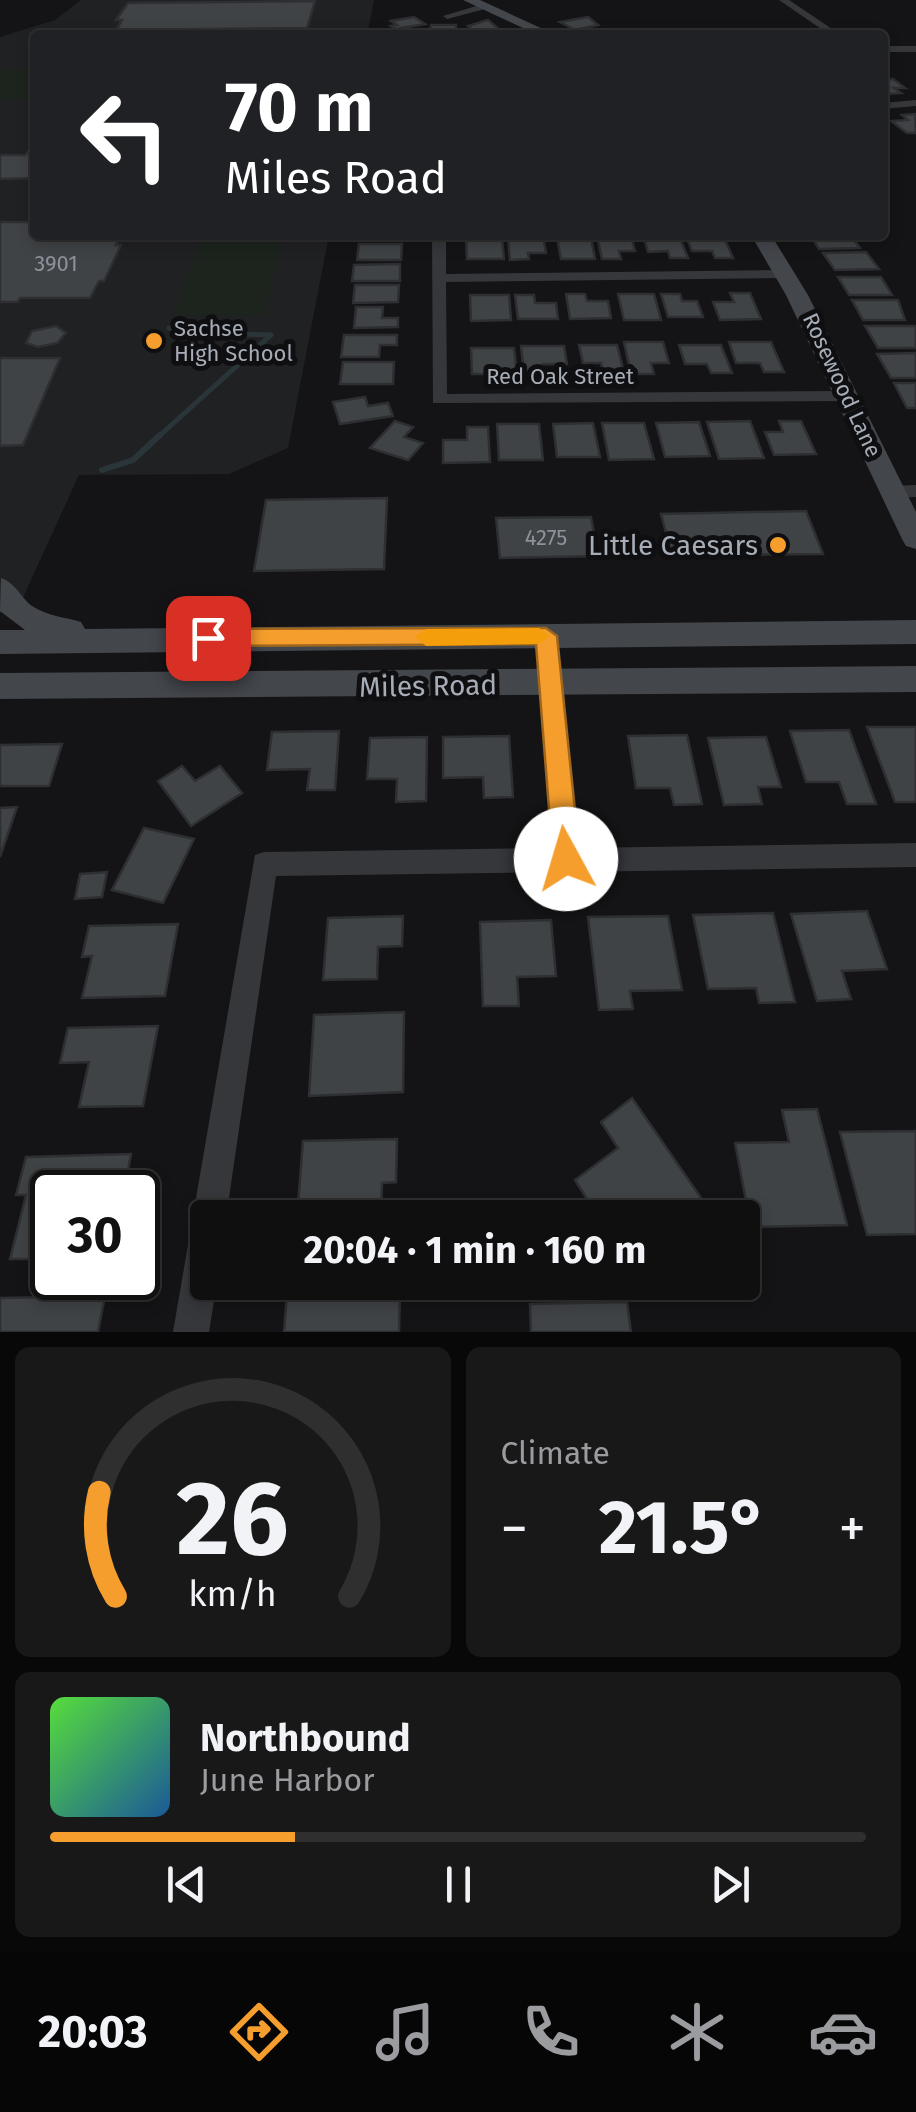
<!DOCTYPE html>
<html lang="en">
<head>
<meta charset="utf-8">
<style>
  body { margin:0; font-family:"Fira Sans",sans-serif; background:#181819; color:#f1f3f6; height:100vh; display:flex; flex-direction:column; font-size:38px; white-space:nowrap }
  * { box-sizing:border-box; margin:0 }
  p { font-size:32px; color:#9b9c9f }
  .icon { flex:none; width:55px; height:55px; fill:none; stroke:currentColor; stroke-width:2; stroke-linecap:round; stroke-linejoin:round }
  .map { position:relative; height:1332px; overflow:hidden }
  .drawer { display:flex; flex-direction:column; gap:15px; padding:15px; background:#080809; flex:1 }
  .drawer>* { flex:none }
  .hud { position:absolute; left:30px; top:30px; width:858px; height:210px; border-radius:10px; box-shadow:0 5px 15px #0003,0 0 0 2px #2f2f30; background:#202124; color:#fff; overflow:hidden }
  .speed { position:absolute; left:30px; top:1170px; display:flex; gap:20px; font-size:50px; font-weight:700; text-align:center }
  .speed>* { display:grid; place-content:center; width:130px; height:130px; border-radius:50%; background:#0f0f10; box-shadow:0 5px 15px #0003,0 0 0 2px #2f2f30; line-height:1 }
  .speed .limit { border:5px solid #111; border-radius:15px; background:#fff; color:#111 }
  .pin { position:absolute; display:grid; place-items:center; width:85px; height:85px; color:#fff; margin:-42px; border-radius:20px; box-shadow:0 5px 15px #0006 }
  .me { position:absolute; width:110px; margin:-55px; rotate:354deg; stroke-linejoin:round; filter:drop-shadow(0 0 8px #0008) }
  .turn { display:flex; align-items:center; gap:35px; height:210px; padding:0 30px; font-size:45px }
  .turn .icon { width:130px; height:130px; stroke-width:2.5 }
  .turn b { display:block; font-size:70px; line-height:85px }
  .big { font-size:75px; font-weight:700; line-height:1.1 }
  .drawer .widget { flex:1; display:flex; flex-direction:column; justify-content:center; gap:15px; min-width:0; padding:0 35px; border-radius:15px; background:#181819 }
  .drawer .dial { align-items:center; gap:0 }
  .dial svg { height:260px; overflow:visible; fill:none; stroke:#2f2f30; stroke-width:7; stroke-linecap:round; text-anchor:middle }
  .dial text { fill:#f1f3f6; stroke:none }
  .song { display:flex; align-items:center; gap:30px }
  .cover { width:120px; height:120px; border-radius:15px; background:linear-gradient(135deg,hsl(110 70% 55%),hsl(210 70% 35%)) }
  .played { height:10px; border-radius:5px; background:linear-gradient(90deg,#f59e2d 30%,#2f2f30 30%) }
  .keys { display:flex; justify-content:space-around; direction:ltr }
  .heat { display:flex; justify-content:space-between; align-items:center; font-size:55px; direction:ltr }
  .drawer .tiles { flex:1; display:grid; gap:15px; grid-template-columns:1fr 1fr }
  .widget:last-child { grid-column:span 2 }
  .trip { position:absolute; left:190px; top:1200px; width:570px; height:100px; border-radius:10px; background:#0f0f10; box-shadow:0 5px 15px #0003,0 0 0 2px #2f2f30; font-weight:700; line-height:100px; text-align:center }
  .tab-bar { display:flex; height:160px; justify-content:space-around; align-items:center; background:#060606; color:#9b9c9f }
  .tab-bar .icon { width:70px; height:70px }
  .tab-bar .on { color:#f59e2d }
  .tab-bar b { font-size:45px; color:#f1f3f6 }
  .map>svg:first-child { display:block }
</style>
</head>
<body>
<div class="map">
<svg width="916" height="1332" viewBox="0 0 916 1332">
  <rect width="100%" height="100%" fill="#141416"/>
  <!-- built -->
  <polygon fill="#202123" points="81,0 374,0 367,35 35,35 35,235 329,235 288,448 229,474 79,475 16,613 0,613 0,37 55,20"/>
  <!-- green -->
  <g fill="#1c241d">
    <rect x="0" y="70" width="35" height="30"/>
    <polygon points="202,235 282,235 265,315 174,316"/>
  </g>
  <g fill="none" stroke-linecap="round" stroke-linejoin="round">
    <!-- stream-far1 -->
    <g stroke="#2a353a" stroke-width="5">
      <polyline points="169,328 182,332 271,335"/>
      <polyline points="157,438 271,335"/>
    </g>
    <!-- stream -->
    <polyline stroke="#2a353a" stroke-width="6" points="102,470 133,460 160,435"/>
  </g>
  <!-- building -->
  <g fill="#404346" stroke="#2e2f32" stroke-width="2.5">
    <polygon points="315,1 307,28 116,30 122,20 116,20 128,3"/>
    <polygon points="414,17 425,24 396,29 391,26 397,25 391,21"/>
    <polygon points="588,17 598,25 575,30 560,22"/>
    <polygon points="488,20 501,31 477,34 468,26"/>
    <polygon points="431,25 456,25 455,34 430,34"/>
    <polygon points="893,79 905,88 894,88 901,93 888,94 882,90 882,80"/>
    <polygon points="915,114 916,133 907,133 891,121 908,120 902,115"/>
    <polygon points="32,147 35,147 35,178 0,179 0,155 25,155"/>
    <polygon points="0,222 35,222 35,235 121,235 116,245 121,245 104,281 99,281 90,298 20,298 18,302 0,302"/>
    <polygon points="360,235 403,235 403,240 359,241"/>
    <polygon points="723,235 733,258 715,258 712,251 692,251 686,236"/>
    <polygon points="810,235 850,235 860,248 819,249"/>
    <polygon points="508,236 543,236 546,253 528,253 529,259 510,260"/>
    <polygon points="597,236 631,236 635,251 619,251 621,259 602,259"/>
    <polygon points="466,238 502,238 504,259 467,259"/>
    <polygon points="557,238 591,238 595,259 561,259"/>
    <polygon points="644,238 680,238 688,258 670,258 668,251 648,252"/>
    <polygon points="359,244 402,244 401,260 357,260"/>
    <polygon points="866,252 879,269 835,270 823,253"/>
    <polygon points="400,264 400,281 352,281 354,265"/>
    <polygon points="838,277 881,277 892,295 849,295"/>
    <polygon points="355,285 399,285 398,302 353,303"/>
    <polygon points="730,293 750,293 761,319 720,320 713,302 734,302"/>
    <polygon points="566,294 585,294 587,301 608,301 611,318 570,319"/>
    <polygon points="618,294 654,294 661,320 624,320"/>
    <polygon points="661,294 680,294 682,301 697,301 703,317 668,317"/>
    <polygon points="470,295 509,295 511,320 471,321"/>
    <polygon points="515,295 534,295 535,303 556,303 558,319 518,319"/>
    <polygon points="852,300 898,300 905,320 863,320"/>
    <polygon points="356,307 383,307 382,318 398,318 398,327 354,328"/>
    <polygon points="56,326 66,333 57,343 38,347 26,343 32,331"/>
    <polygon points="865,326 916,326 916,348 878,348"/>
    <polygon points="344,335 397,335 397,345 380,345 379,357 341,357"/>
    <polygon points="624,342 663,342 669,363 651,363 654,374 631,374"/>
    <polygon points="729,342 771,342 784,372 764,372 760,363 736,363"/>
    <polygon points="579,345 617,345 624,373 603,373 601,363 583,363"/>
    <polygon points="679,345 721,345 732,373 711,373 707,364 685,364"/>
    <polygon points="521,346 564,346 567,364 543,364 544,374 524,374"/>
    <polygon points="471,348 514,348 517,374 472,374"/>
    <polygon points="916,353 916,378 891,378 877,354"/>
    <polygon points="0,358 60,358 23,445 0,446"/>
    <polygon points="343,362 394,362 393,384 340,384"/>
    <polygon points="894,383 916,383 916,408 907,408"/>
    <polygon points="365,397 368,406 388,403 393,416 340,424 333,402"/>
    <polygon points="395,421 413,427 404,437 423,443 408,460 370,448"/>
    <polygon points="750,421 764,458 719,459 707,422"/>
    <polygon points="779,421 801,421 816,454 774,455 765,432 783,432"/>
    <polygon points="699,422 710,456 665,457 656,423"/>
    <polygon points="593,423 600,457 557,457 553,424"/>
    <polygon points="602,423 644,423 654,459 609,460"/>
    <polygon points="497,424 539,424 543,460 499,460"/>
    <polygon points="467,427 488,427 490,462 443,463 443,440 467,440"/>
    <polygon points="387,498 384,569 254,571 266,500"/>
    <polygon points="806,511 823,554 672,555 661,514"/>
    <polygon points="591,517 598,556 500,558 496,518"/>
    <polygon points="867,727 916,727 916,802 895,802"/>
    <polygon points="849,730 876,804 847,804 839,782 806,782 790,731"/>
    <polygon points="339,731 335,790 307,790 310,769 267,770 272,732"/>
    <polygon points="687,735 702,804 674,805 670,788 636,788 628,736"/>
    <polygon points="509,736 513,797 484,798 483,777 443,778 443,737"/>
    <polygon points="427,737 426,801 396,802 397,779 367,779 370,738"/>
    <polygon points="766,737 781,787 758,787 762,804 724,805 708,738"/>
    <polygon points="62,744 49,786 0,786 0,745"/>
    <polygon points="182,766 195,781 220,766 242,793 191,826 158,781"/>
    <polygon points="17,807 0,857 0,808"/>
    <polygon points="144,828 194,839 163,903 112,890"/>
    <polygon points="107,872 102,897 75,899 80,874"/>
    <polygon points="867,911 887,969 842,971 851,999 817,1001 791,914"/>
    <polygon points="773,913 795,1002 759,1003 756,988 708,989 693,915"/>
    <polygon points="403,916 402,946 378,947 377,979 323,980 328,918"/>
    <polygon points="668,916 682,990 630,991 633,1009 599,1010 588,917"/>
    <polygon points="551,920 556,976 517,977 519,1006 483,1006 480,922"/>
    <polygon points="178,924 165,996 82,998 92,956 82,957 89,926"/>
    <polygon points="404,1012 403,1092 309,1096 314,1015"/>
    <polygon points="158,1026 143,1106 79,1107 89,1062 60,1063 68,1028"/>
    <polygon points="632,1098 708,1208 697,1218 599,1218 575,1180 618,1148 601,1122"/>
    <polygon points="817,1109 847,1225 751,1227 735,1143 789,1142 782,1110"/>
    <polygon points="916,1131 916,1234 867,1235 840,1132"/>
    <polygon points="397,1139 396,1182 382,1183 381,1218 297,1218 303,1141"/>
    <polygon points="131,1154 124,1192 52,1192 52,1259 10,1259 26,1195 16,1195 26,1157"/>
    <polygon points="400,1293 399,1332 284,1332 287,1295"/>
    <polygon points="105,1296 98,1332 0,1332 0,1298"/>
    <polygon points="627,1302 631,1332 531,1332 530,1304"/>
  </g>
  <g fill="none" stroke-linecap="round" stroke-linejoin="round">
    <!-- street -->
    <g fill="#35373b" fill-rule="evenodd">
      <polygon points="779,0 789,0 841,35 830,35"/>
      <polygon points="486,3 489,8 447,19 443,16"/>
      <rect x="882" y="46" width="34" height="6"/>
      <polygon points="916,100 916,106 882,109 882,103"/>
      <polygon points="432,235 446,235 446,274 788,270 795,274 788,278 446,282 447,394 844,391 852,396 844,401 433,403"/>
      <polygon points="916,485 916,497 892,498 883,492 892,486"/>
      <polygon points="546,628 557,636 578,848 916,843 916,867 276,876 226,1218 208,1218 208,1282 217,1282 209,1332 173,1332 255,855 264,852 552,848 535,636"/>
    </g>
    <!-- secondary -->
    <g fill="#43464b" fill-rule="evenodd">
      <polygon points="463,0 480,0 556,35 538,35"/>
      <polygon points="751,235 771,235 808,295 916,512 916,549 906,546 902,539 786,295"/>
      <path d="M1 578C16 583 20 597 32 606 47 616 65 617 81 622L85 629 916 620V644L0 654V630H25L0 611Z"/>
      <polygon points="916,666 916,692 0,699 0,673"/>
    </g>
  </g>
  <!-- route -->
  <polygon fill="#f59e2d" stroke="#9f671d" stroke-width="2.5" points="546,628 557,636 580,859 576,868 566,871 557,868 553,859 536,644 208,646 197,638 208,629"/>
  <!-- slow -->
  <polygon fill="#f59e0b" points="539,628 550,636 539,644 426,646 415,637 426,629"/>
  <!-- markers -->
  <g fill="#f59e2d" stroke="#0f0f11" stroke-width="4">
    <circle cx="154" cy="341" r="10"/>
    <circle cx="778" cy="545" r="10"/>
  </g>
  <g text-anchor="middle" dominant-baseline="central" stroke-width="10" stroke-linejoin="round" paint-order="stroke">
    <!-- number labels -->
    <g font-size="22" fill="#8c929b">
      <text x="56" y="263">3901</text>
      <text x="546" y="537">4275</text>
    </g>
    <!-- far-poi labels -->
    <g font-size="22" fill="#a6adb7" stroke="#0f0f11" text-anchor="start">
      <text x="174" y="328">Sachse<tspan x="174" dy="25">High School</tspan></text>
    </g>
    <!-- far-street labels -->
    <g font-size="22" fill="#a6adb7" stroke="#0f0f11">
      <text x="560" y="376">Red Oak Street</text>
      <text transform="translate(842 385) rotate(65)">Rosewood Lane</text>
    </g>
    <!-- poi labels -->
    <g font-size="28" fill="#a6adb7" stroke="#0f0f11" text-anchor="end">
      <text x="758" y="545">Little Caesars</text>
    </g>
    <!-- street labels -->
    <g font-size="28" fill="#a6adb7" stroke="#0f0f11">
      <text transform="translate(428 686) rotate(-1)">Miles Road</text>
    </g>
  </g>
</svg>
<div class="speed"><div class="limit">30</div></div>
<div class="pin" style="left:208px;top:638px;background:#d93025"><svg class="icon" aria-label="arrive" viewBox="0 0 24 24"><path d="M6 21V4h12l-3 4 3 4H6"/></svg></div>
<svg class="me" style="left:566px;top:859px" viewBox="-20 -20 40 40"><circle r="19" fill="#fff"/><path d="M0-13L10 11 0 6-10 11z" fill="#f59e2d"/></svg>
<div class="trip">20:04 · 1 min · 160 m</div>
<div class="hud">
<div class="turn"><svg class="icon" aria-label="left" viewBox="0 0 24 24"><path d="M17 20v-9H6M10 6l-5 5 5 5"/></svg><div><b>70 m</b>Miles Road</div></div>
</div>
</div>
<section class="drawer">
<div class="tiles">
<div class="widget dial"><svg viewBox="0 0 100 80">
<path d="M14 69A42 42 0 1 1 86 69"/>
<path d="M14 69A42 42 0 0 1 9 37" stroke="#f59e2d"/>
<text x="50" y="56" font-size="32" font-weight="700">26</text>
<text x="50" y="72" font-size="11">km/h</text>
</svg></div>
<div class="widget"><p>Climate</p>
<div class="heat"><a>−</a><b class="big">21.5°</b><a>+</a></div>
</div>
<div class="widget">
<div class="song"><i class="cover"></i><div><b>Northbound</b><p>June Harbor</p></div></div>
<div class="played"></div>
<div class="keys"><svg class="icon" aria-label="previous" viewBox="0 0 24 24"><path d="M18 5L8 12l10 7zM5 5v14"/></svg><svg class="icon" aria-label="pause" viewBox="0 0 24 24"><path d="M8 5v14M16 5v14"/></svg><svg class="icon" aria-label="next" viewBox="0 0 24 24"><path d="M6 5l10 7-10 7zM19 5v14"/></svg></div>
</div>
</div>
</section>
<nav class="tab-bar">
<b>20:03</b>
<svg class="icon on" aria-label="directions" viewBox="0 0 24 24"><path d="M12 3l9 9-9 9-9-9zM9 14v-3h6M13 9l2 2-2 2"/></svg>
<svg class="icon" aria-label="music" viewBox="0 0 24 24"><path d="M9 18V5l10-2v13"/><circle cx="6" cy="18" r="3"/><circle cx="16" cy="16" r="3"/></svg>
<svg class="icon" aria-label="phone" viewBox="0 0 24 24"><path d="M5 4h4l2 5-3 2q2 4 5 5l2-3 5 2v4C11 20 4 13 5 4z"/></svg>
<svg class="icon" aria-label="climate" viewBox="0 0 24 24"><path d="M12 3v18M4 7l16 10M4 17L20 7"/></svg>
<svg class="icon" aria-label="car" viewBox="0 0 24 24"><path d="M5 17H2v-5l4-1 3-4h7l3 4 3 1v5h-3M9 17h6M6 11h13"/><circle cx="7" cy="17" r="2"/><circle cx="17" cy="17" r="2"/></svg>
</nav>
</body>
</html>
